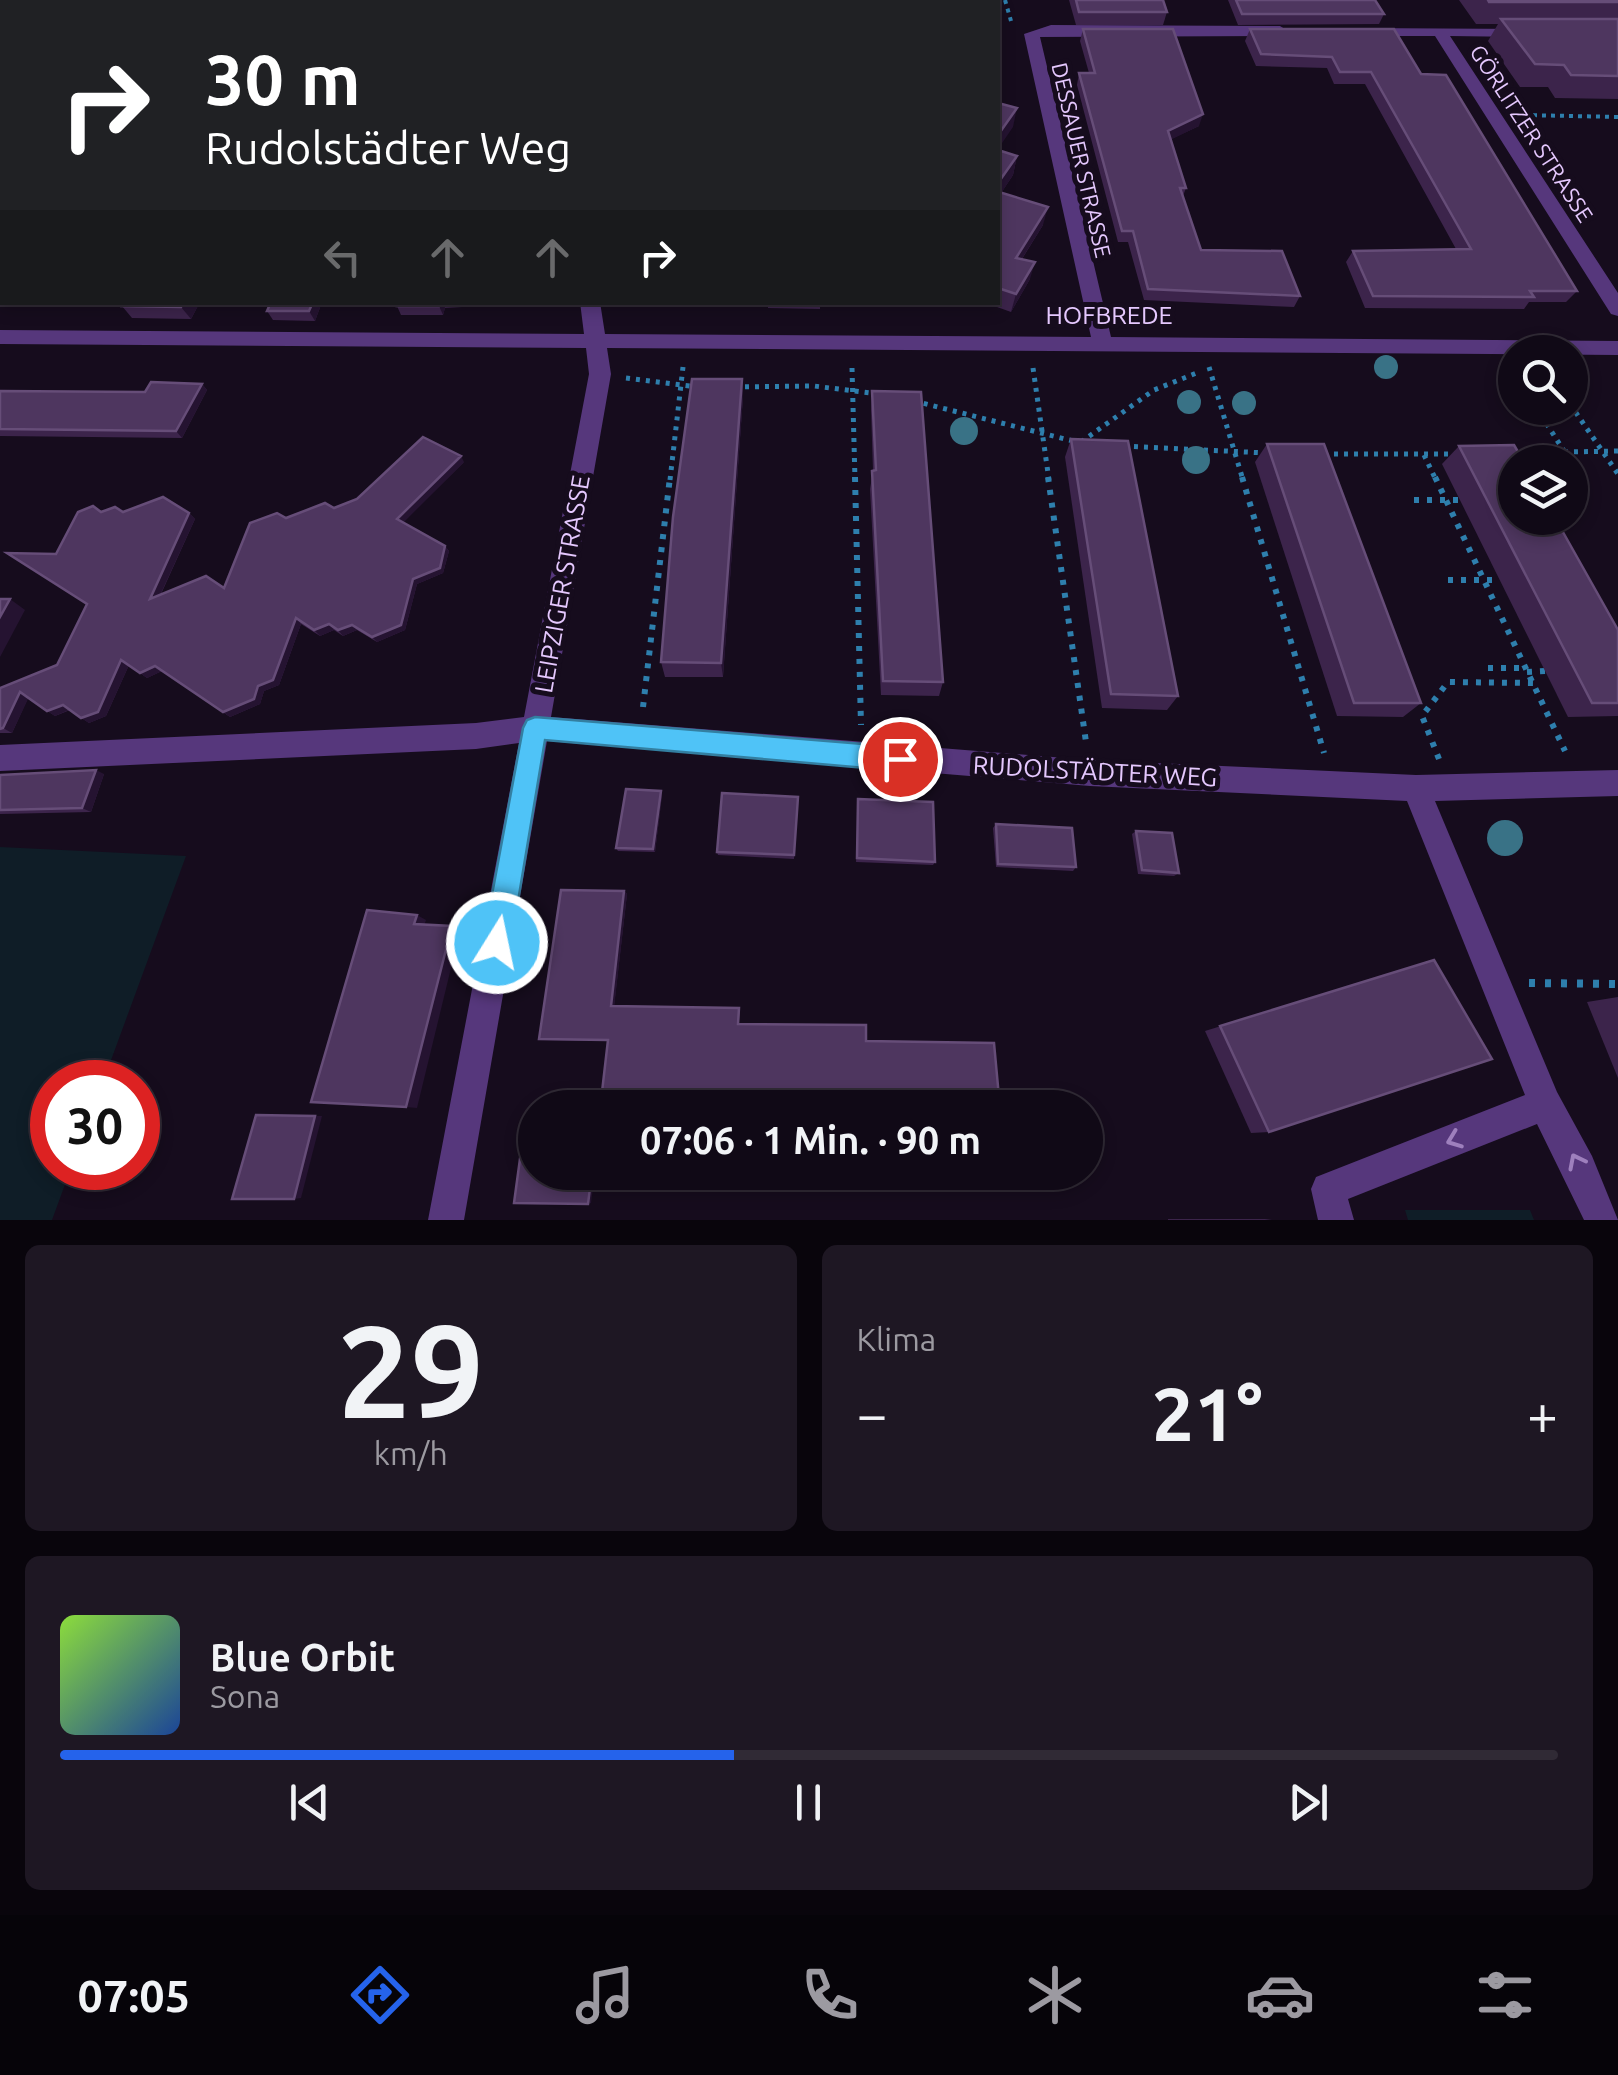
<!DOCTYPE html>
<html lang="de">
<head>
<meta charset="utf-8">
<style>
  body { margin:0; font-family:Ubuntu,sans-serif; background:#1e1723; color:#f1f3f6; height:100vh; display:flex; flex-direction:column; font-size:38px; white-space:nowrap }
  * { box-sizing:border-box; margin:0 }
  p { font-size:32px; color:#9c9aa1 }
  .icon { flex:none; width:55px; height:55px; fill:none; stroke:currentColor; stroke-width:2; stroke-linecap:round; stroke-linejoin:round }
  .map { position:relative; height:1220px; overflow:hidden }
  .panel { display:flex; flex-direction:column; gap:25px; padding:25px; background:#09050c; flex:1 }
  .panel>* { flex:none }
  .banner { position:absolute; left:0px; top:0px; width:1000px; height:305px; box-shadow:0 5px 15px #0003,0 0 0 2px #302a35; background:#202124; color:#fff; overflow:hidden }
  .controls { position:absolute; left:1498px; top:335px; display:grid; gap:20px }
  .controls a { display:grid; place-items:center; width:90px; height:90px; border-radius:50%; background:#100916; box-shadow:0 5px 15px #0003,0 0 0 2px #302a35; font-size:50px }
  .speed { position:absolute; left:30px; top:1060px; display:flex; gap:20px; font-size:50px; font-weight:700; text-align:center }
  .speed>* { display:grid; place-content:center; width:130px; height:130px; border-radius:50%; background:#100916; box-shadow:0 5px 15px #0003,0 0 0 2px #302a35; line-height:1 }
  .speed .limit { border:15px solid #d22; background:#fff; color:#111 }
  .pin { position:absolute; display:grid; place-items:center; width:85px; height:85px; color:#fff; margin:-42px; border:5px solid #fff; border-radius:50%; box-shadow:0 2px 10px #0007 }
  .me { position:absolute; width:110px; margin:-55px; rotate:10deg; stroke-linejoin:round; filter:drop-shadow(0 0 8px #0008) }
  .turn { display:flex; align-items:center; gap:35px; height:210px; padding:0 40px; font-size:45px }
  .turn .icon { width:130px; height:130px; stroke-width:2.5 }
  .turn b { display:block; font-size:70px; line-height:85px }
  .lanes { display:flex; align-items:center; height:95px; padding:0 40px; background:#0003; justify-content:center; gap:50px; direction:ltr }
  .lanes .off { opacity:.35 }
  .big { font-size:75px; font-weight:700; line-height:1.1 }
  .panel .widget { flex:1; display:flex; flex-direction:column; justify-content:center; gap:15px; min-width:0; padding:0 35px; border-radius:15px; background:#1e1723 }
  .panel .dial { align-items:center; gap:0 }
  .dial b { font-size:130px; line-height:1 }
  .song { display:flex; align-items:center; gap:30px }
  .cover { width:120px; height:120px; border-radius:15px; background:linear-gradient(135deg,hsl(90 70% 55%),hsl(220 70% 35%)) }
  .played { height:10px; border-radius:5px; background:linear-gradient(90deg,#2563eb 45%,#302a35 45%) }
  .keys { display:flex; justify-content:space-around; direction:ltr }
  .heat { display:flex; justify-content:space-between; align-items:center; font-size:55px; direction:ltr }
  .panel .tiles { flex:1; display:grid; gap:25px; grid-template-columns:1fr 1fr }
  .widget:last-child { grid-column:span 2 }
  .trip { position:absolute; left:518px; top:1090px; width:585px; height:100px; border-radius:50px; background:#100916; box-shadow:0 5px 15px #0003,0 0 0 2px #302a35; font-weight:700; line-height:100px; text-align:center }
  .dock { display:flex; height:160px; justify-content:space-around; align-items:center; background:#060409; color:#9c9aa1 }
  .dock .icon { width:70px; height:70px }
  .dock .active { color:#2563eb }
  .dock b { font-size:45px; color:#f1f3f6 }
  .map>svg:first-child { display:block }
</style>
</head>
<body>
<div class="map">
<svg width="1618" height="1220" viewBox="0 0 1618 1220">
  <rect width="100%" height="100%" fill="#160c1d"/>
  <!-- green -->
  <g fill="#0f1d27">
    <polygon points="0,847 186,856 103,1082 52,1082 52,1168 71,1168 52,1220 0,1220"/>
    <polygon points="1405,1210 1530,1210 1534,1220 1408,1220"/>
  </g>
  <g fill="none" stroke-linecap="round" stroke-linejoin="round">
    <!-- path-far3 -->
    <g stroke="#2e7fad" stroke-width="4" stroke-dasharray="4 5" stroke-linecap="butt">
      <polyline points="1005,0 1011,21"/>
      <polyline points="1524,115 1618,117"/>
    </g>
    <!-- path-far2 -->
    <g stroke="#2e7fad" stroke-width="5" stroke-dasharray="4 6" stroke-linecap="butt">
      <polyline points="1209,367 1243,480"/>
      <polyline points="852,368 855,480"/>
      <polyline points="1033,368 1049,480"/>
      <polyline points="626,378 698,387"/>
      <polyline points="735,387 814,386 878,394"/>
      <polyline points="914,401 1077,442"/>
      <polyline points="1570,404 1618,474"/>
      <polyline points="1541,415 1564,451"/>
      <polyline points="1081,442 1154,390 1199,372"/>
      <polyline points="1124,446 1266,453"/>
      <polyline points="1514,453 1618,451"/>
      <polyline points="1324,454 1456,454"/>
      <polyline points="1424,455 1436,480"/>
      <polyline points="670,480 683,367"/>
    </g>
    <!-- path-far1 -->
    <g stroke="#2e7fad" stroke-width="6" stroke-dasharray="5 8" stroke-linecap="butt">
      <polyline points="855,477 861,725"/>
      <polyline points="1048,477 1086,742"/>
      <polyline points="1242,477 1324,753"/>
      <polyline points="1435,477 1565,751"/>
      <polyline points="1414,500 1459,500"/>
      <polyline points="1448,580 1500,580"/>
      <polyline points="1488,668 1525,668"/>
      <polyline points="1527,672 1545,671"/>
      <polyline points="643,707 670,477"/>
      <polyline points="1439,759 1422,716 1448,682 1533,683"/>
    </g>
    <!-- path -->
    <polyline stroke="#2e7fad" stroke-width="8" stroke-dasharray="6 10" stroke-linecap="butt" points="1529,983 1618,984"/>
    <!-- minor -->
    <g fill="#56377c" fill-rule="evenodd">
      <rect x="597" y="0" width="14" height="2"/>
      <polygon points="1051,25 1280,26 1288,31 1280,36 1040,37 1111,337 1618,341 1618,355 607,348 611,374 551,717 1090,760 1416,775 1618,770 1618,796 1435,801 1557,1092 1592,1156 1618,1220 1584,1220 1537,1124 1348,1199 1354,1220 1318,1220 1311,1189 1316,1177 1525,1095 1407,801 1090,786 547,741 464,1220 428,1220 519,743 476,749 0,771 0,745 476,723 524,717 589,374 586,348 0,344 0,330 584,334 580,302 600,302 605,334 1091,337 1024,34"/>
      <polygon points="1360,28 1530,29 1533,32 1525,37 1450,36 1618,293 1618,316 1611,314 1435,36 1365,36 1360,34"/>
    </g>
  </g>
  <!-- trees -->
  <g fill="#397286">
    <circle cx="1386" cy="367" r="12"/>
    <circle cx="1189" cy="402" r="12"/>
    <circle cx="1244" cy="403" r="12"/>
    <circle cx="964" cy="431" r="14"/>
    <circle cx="1196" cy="460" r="14"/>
    <circle cx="1505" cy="838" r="18"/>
  </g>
  <!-- wall -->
  <g fill="#3c244b">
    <polygon points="1069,0 1163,0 1167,12 1163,25 1076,25"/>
    <polygon points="1228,0 1375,0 1384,14 1379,24 1238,25"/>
    <polygon points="1459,0 1618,0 1618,99 1555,98 1548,87 1520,87 1488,41 1498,24 1476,24"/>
    <polygon points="1083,29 1199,126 1171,139 1186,188 1183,196 1201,250 1300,296 1294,307 1144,300 1128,242 1118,242 1077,85 1079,73 1089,73 1080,41"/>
    <polygon points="1250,29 1421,74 1577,291 1566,302 1529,302 1524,309 1365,308 1346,262 1353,251 1456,249 1365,84 1334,84 1327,68 1256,66 1245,41"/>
    <polygon points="998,150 1017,156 1013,175 1001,193 1043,225 1022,259 1030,279 1011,312 983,302 998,302"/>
    <polygon points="200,302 191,319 132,318 122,306 123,303 70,303"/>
    <polygon points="322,302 315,321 273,320 267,311"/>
    <polygon points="398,302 552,302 445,308 443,315 401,315 397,306"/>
    <polygon points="768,302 820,302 820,309 768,308"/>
    <polygon points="742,379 743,397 723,677 665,677 661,662"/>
    <polygon points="202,384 207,390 182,438 0,436 0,391 145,392"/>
    <polygon points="872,391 943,682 939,696 881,695 870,489 873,471 871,410"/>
    <polygon points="1071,439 1178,696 1167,710 1102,708 1065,457"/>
    <polygon points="1267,444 1421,703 1403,717 1337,716 1255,462"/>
    <polygon points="1459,446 1618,630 1618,716 1568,717 1442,464"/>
    <polygon points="464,462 403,522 445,546 449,551 443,573 417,584 405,630 377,642 357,630 343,636 334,630 320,636 301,624 279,685 264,691 260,704 230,717 162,671 147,678 129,665 106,716 89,723 70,710 55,716 28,698 12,733 0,733 0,688 57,665 87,604 56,554 101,512 189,513 195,519 161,594 224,588 286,518 334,508"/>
    <polygon points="104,774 91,812 0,814 0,775"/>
    <polygon points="662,795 655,852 618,851 616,848"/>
    <polygon points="798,797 794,859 718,855 717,852"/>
    <polygon points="858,799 935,862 933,865 856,862"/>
    <polygon points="996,824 1076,867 1073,871 996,867 993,828"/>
    <polygon points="1136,831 1179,873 1174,876 1138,874 1132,834"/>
    <polygon points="624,891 627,894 614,1006 740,1009 733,1094 608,1041 543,1040 539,1039"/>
    <polygon points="1434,960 1269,1132 1251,1133 1205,1031"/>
    <polygon points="1618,997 1618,1078 1587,1002"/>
    <polygon points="1168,1219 1265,1219 1272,1220 1168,1220"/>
  </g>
  <!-- shaded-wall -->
  <g fill="#251331">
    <polygon points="131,0 146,0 144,2 130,2"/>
    <polygon points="1017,108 1013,127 998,149 998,135"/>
    <polygon points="1203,114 1199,126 1164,143 1168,131"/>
    <polygon points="1017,156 1013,175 998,198 998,183"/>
    <polygon points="1048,207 1043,225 1011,276 1016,258"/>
    <polygon points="1035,262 1030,279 1011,312 1016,294"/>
    <polygon points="184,302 200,302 191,319 181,307"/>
    <polygon points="313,302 322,302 315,321 309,311"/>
    <polygon points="440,302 443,302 445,308 443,315 439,306"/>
    <polygon points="742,379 743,397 723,677 721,663"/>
    <polygon points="202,384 207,390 182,438 176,431"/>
    <polygon points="461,456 464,462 401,525 397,519"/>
    <polygon points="189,513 195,519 156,604 150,599"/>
    <polygon points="445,546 449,551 443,573 417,584 405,630 377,642 372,637 413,579"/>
    <polygon points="10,599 25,610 0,657 0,617"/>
    <polygon points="296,618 301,624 279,685 264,691 260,704 230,717 223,712 258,686"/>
    <polygon points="329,624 334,630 320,636 314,630"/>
    <polygon points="352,625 357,630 343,636 338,630"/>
    <polygon points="121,660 129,665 106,716 89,723 81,718"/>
    <polygon points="155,666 162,671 147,678 140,673"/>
    <polygon points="20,692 29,697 12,733 3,728"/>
    <polygon points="63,705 71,709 55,716 47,711"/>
    <polygon points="96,770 104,774 91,812 82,808"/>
    <polygon points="661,791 662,795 655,852 653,849"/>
    <polygon points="624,891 627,894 614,1008 611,1006"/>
    <polygon points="417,915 426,920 423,929 414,924"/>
    <polygon points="452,926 460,931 417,1108 406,1107"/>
    <polygon points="315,1116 322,1116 301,1198 294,1199"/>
    <polygon points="592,1172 595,1172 591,1203 588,1204"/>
  </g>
  <!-- building -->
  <g fill="#4e365f" stroke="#664d78" stroke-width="2.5">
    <polygon points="29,0 131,0 130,2 27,2"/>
    <polygon points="204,0 360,0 359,2 202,2"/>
    <polygon points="793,0 981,0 979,2 793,2"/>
    <polygon points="1076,0 1163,0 1167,12 1079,12"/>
    <polygon points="1236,0 1375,0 1384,14 1242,14"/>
    <polygon points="1488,0 1618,0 1618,2 1489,2"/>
    <polygon points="1501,19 1618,19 1618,76 1571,75 1564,65 1535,64"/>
    <polygon points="2,29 2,50 0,50 0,32"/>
    <polygon points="1083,29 1173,29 1203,114 1168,131 1186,188 1180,188 1201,250 1282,251 1300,296 1148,289 1133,231 1122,231 1079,73 1095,73"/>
    <polygon points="1250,29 1394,29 1421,74 1446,75 1577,291 1530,291 1534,297 1373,296 1353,251 1471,249 1371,72 1340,72 1332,57 1261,54"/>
    <polygon points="998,103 1017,108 998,135"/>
    <polygon points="998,150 1017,156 998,183"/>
    <polygon points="999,192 1048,207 1016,258 1035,262 1016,294 998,288"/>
    <rect x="0" y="228" width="2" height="47"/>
    <polygon points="124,302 184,302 181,307 122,306"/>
    <polygon points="271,302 313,302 309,311 267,311"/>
    <polygon points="398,302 440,302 439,306 397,306"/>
    <polygon points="692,379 742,379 721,663 661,662 673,517"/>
    <polygon points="151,382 202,384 176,431 0,429 0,391 145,392"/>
    <polygon points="872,391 921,392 943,682 883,681 872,471 876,470"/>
    <polygon points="423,437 461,456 397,519 445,546 440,568 413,579 401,625 372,637 352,625 338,630 329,624 314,630 296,618 273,680 258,686 254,699 223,712 155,666 140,673 121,660 98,712 81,718 63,705 47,711 20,692 3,728 0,729 0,688 57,665 87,604 7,553 56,554 78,512 93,506 101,512 115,507 123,512 163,497 189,513 150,599 206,576 224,588 250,523 277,513 286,518 325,503 334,508 357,499"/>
    <polygon points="1071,439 1128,441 1178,696 1111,694"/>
    <polygon points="1267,444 1324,444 1421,703 1354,703"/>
    <polygon points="1514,445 1524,462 1515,462 1515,518 1555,518 1618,630 1618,703 1592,703 1459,446"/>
    <polygon points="0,599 10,599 0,617"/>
    <polygon points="96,770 82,808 0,810 0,775"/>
    <polygon points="626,789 661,791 653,849 616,848"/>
    <polygon points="722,793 798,797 794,855 717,852"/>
    <polygon points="858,799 933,802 935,862 857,858"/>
    <polygon points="996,824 1072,828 1076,867 998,864"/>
    <polygon points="1136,831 1172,833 1179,873 1142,870"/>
    <polygon points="561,890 624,891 611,1006 739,1008 738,1024 866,1025 866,1041 994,1043 1000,1108 732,1108 733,1093 602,1092 608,1040 539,1039"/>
    <polygon points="367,910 417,915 414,924 452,926 406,1107 311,1102"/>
    <polygon points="1434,960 1492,1059 1269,1132 1220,1026"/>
    <polygon points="256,1115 315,1116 294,1199 232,1199"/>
    <polygon points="522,1144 535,1144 535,1172 592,1172 588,1204 514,1203"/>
  </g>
  <!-- one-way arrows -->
  <defs><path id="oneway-chevron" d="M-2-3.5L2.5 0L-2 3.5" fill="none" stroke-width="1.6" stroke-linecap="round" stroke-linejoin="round" transform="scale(2.5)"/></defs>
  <g stroke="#9e80bd">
    <use href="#oneway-chevron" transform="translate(1454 1140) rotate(159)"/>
    <use href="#oneway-chevron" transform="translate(1576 1161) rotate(-117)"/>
  </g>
  <!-- route -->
  <polygon fill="#4fc3f7" stroke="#337fa1" stroke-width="2.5" points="535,717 900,747 909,751 913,759 909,767 900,771 545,740 511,943 507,953 497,957 487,953 483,943 523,728 527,720"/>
  <g text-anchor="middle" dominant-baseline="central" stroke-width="10" stroke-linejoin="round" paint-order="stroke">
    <!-- far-street labels -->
    <g font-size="22" fill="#e5c8fe" stroke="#160c1d">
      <text transform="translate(1532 133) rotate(57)">GÖRLITZER STRASSE</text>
      <text transform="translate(1082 160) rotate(77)">DESSAUER STRASSE</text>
    </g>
    <!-- street labels -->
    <g font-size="25" fill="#e5c8fe" stroke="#160c1d">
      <text x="1109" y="315">HOFBREDE</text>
      <text transform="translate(562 584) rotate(-80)">LEIPZIGER STRASSE</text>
      <text transform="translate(1095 771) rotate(3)">RUDOLSTÄDTER WEG</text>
    </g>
  </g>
</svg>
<div class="controls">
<a><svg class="icon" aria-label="search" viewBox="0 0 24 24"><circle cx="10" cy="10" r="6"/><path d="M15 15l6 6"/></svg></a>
<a><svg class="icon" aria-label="layers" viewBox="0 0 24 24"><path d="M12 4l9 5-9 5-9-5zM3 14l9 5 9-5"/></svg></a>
</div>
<div class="speed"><div class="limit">30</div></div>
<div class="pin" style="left:900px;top:759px;background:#d93025"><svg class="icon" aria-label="arrive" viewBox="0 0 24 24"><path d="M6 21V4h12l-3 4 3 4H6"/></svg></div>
<svg class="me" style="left:497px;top:943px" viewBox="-20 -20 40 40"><circle r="17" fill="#4fc3f7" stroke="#fff" stroke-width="3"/><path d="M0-11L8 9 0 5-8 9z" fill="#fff"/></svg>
<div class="trip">07:06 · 1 Min. · 90 m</div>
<div class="banner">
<div class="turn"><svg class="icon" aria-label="right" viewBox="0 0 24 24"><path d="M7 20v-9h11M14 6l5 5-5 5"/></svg><div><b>30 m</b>Rudolstädter Weg</div></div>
<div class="lanes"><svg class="icon off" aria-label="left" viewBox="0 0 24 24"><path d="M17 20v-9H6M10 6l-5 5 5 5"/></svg><svg class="icon off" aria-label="ahead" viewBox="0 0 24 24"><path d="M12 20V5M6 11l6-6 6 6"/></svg><svg class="icon off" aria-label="ahead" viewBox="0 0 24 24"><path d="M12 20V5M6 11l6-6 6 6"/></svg><svg class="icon" aria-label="right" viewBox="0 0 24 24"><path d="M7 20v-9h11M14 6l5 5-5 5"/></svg></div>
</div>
</div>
<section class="panel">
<div class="tiles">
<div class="widget dial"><b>29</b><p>km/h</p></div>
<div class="widget"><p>Klima</p>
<div class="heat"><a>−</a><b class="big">21°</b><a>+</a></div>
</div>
<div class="widget">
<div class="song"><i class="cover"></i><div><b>Blue Orbit</b><p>Sona</p></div></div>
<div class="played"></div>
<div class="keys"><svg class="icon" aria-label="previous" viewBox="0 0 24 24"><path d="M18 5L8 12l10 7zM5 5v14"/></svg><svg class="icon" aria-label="pause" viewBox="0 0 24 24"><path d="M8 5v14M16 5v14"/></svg><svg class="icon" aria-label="next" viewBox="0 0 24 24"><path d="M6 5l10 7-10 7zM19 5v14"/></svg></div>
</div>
</div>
</section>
<nav class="dock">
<b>07:05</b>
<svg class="icon active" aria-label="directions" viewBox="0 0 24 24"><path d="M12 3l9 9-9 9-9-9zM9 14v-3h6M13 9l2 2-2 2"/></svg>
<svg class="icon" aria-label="music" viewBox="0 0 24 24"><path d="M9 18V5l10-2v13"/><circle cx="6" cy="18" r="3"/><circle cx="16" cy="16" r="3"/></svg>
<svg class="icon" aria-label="phone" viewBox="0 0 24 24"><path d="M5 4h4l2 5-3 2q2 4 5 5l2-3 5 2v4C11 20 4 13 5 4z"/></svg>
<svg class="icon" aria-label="climate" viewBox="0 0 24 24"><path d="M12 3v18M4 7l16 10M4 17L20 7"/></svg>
<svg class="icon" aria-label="car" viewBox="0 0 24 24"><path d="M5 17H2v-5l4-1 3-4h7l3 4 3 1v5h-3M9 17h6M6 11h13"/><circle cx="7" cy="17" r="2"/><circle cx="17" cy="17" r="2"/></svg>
<svg class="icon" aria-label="filters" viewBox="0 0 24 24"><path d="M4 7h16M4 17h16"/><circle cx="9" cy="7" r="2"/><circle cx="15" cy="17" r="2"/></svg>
</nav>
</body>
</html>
